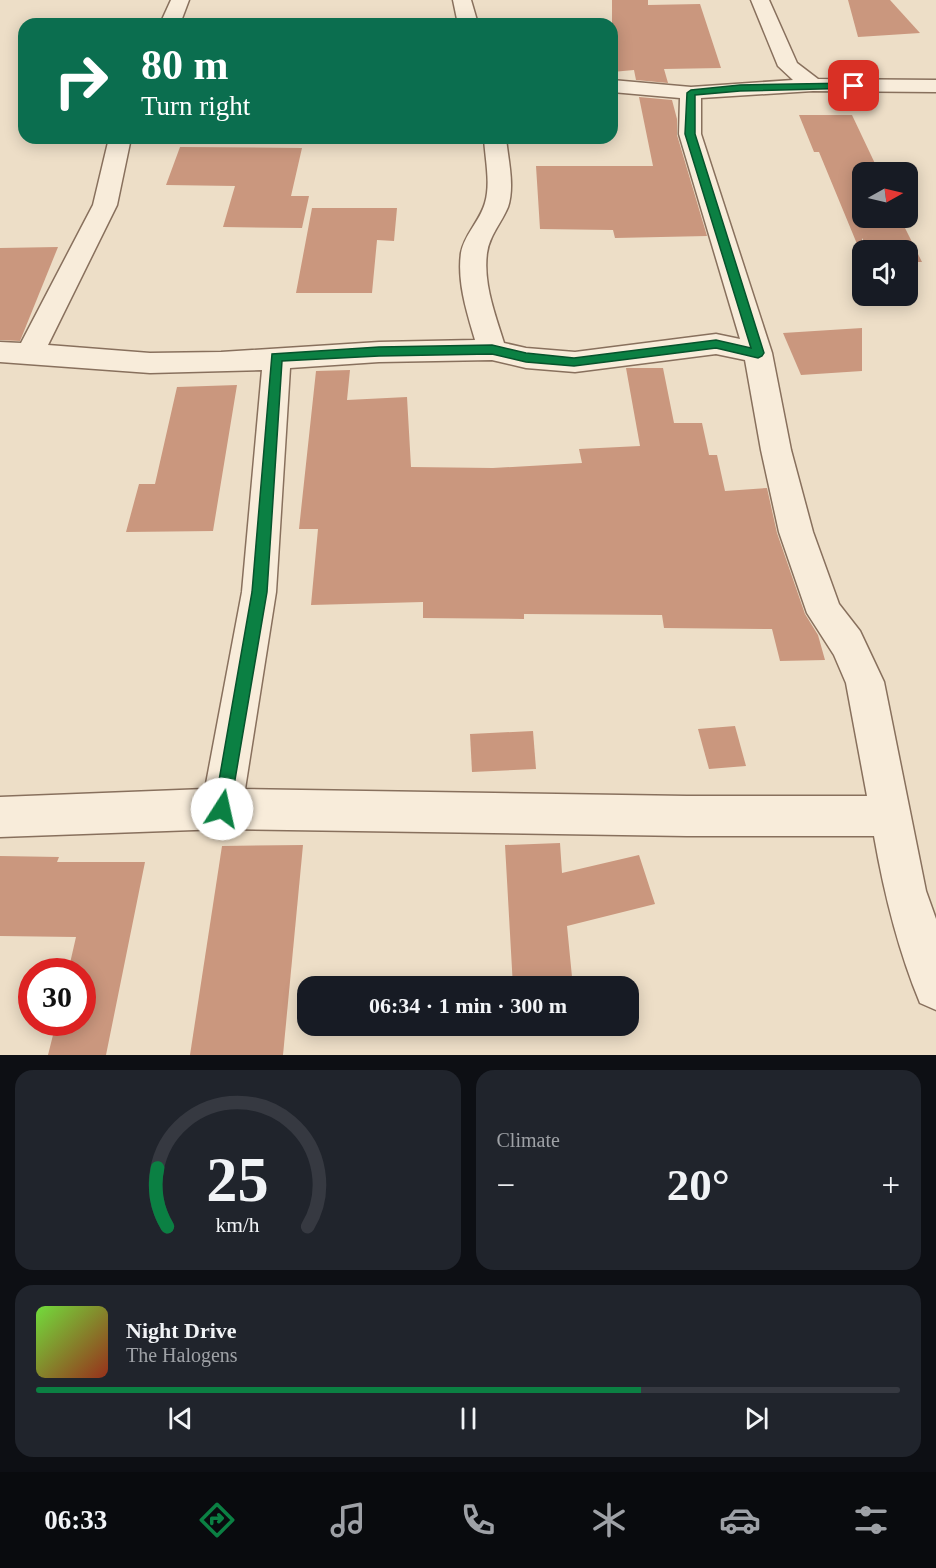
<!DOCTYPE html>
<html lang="en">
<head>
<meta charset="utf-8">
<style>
  body { margin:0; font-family:"Times New Roman",serif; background:#20242c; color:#f1f3f6; height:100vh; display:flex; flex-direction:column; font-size:22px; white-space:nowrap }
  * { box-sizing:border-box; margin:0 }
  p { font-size:20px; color:#9ea1a6 }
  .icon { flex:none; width:33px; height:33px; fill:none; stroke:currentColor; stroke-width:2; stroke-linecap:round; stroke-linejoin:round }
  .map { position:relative; height:1055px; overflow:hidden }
  .side { display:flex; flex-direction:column; gap:15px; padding:15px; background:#0d0f14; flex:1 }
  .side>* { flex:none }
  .banner { position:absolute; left:18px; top:18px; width:600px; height:126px; border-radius:18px; box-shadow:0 3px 15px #0003; background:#0b6e4f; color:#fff; overflow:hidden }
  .needle { width:39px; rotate:82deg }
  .fabs { position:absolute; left:852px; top:162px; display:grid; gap:12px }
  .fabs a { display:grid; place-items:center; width:66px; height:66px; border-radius:12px; background:#171b24; box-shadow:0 3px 15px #0003; font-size:30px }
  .speed { position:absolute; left:18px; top:958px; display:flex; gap:12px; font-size:30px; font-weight:700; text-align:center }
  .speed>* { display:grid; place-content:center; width:78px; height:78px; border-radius:50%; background:#171b24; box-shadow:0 3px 15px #0003; line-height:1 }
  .speed .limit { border:9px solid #d22; background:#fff; color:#111 }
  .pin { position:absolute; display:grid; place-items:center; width:51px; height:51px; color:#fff; margin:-26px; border-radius:12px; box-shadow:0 3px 9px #0006 }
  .me { position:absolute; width:66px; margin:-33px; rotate:10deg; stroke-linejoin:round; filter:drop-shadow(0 0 4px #0008) }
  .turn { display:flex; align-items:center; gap:21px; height:126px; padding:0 24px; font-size:27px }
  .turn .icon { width:78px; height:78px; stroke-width:2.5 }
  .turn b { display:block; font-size:42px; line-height:51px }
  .big { font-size:45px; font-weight:800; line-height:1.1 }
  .side .widget { flex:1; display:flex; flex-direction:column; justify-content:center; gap:9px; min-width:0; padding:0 21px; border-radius:18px; background:#20242c }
  .side .dial { align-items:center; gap:0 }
  .dial svg { height:156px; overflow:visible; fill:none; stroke:#363941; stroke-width:7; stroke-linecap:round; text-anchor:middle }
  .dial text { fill:#f1f3f6; stroke:none }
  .song { display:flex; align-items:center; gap:18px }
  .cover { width:72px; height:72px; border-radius:9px; background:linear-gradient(135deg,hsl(100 70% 55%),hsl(10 70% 35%)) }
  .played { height:6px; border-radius:3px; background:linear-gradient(90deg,#0b8043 70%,#363941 70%) }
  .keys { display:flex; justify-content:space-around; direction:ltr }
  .heat { display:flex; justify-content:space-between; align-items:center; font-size:33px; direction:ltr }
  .side .tiles { flex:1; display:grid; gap:15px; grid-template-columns:1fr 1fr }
  .widget:last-child { grid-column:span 2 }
  .trip { position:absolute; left:297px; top:976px; width:342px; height:60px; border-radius:18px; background:#171b24; box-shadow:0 3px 15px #0003; font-weight:800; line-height:60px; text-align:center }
  .tabs { display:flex; height:96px; justify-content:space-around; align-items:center; background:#090b0e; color:#9ea1a6 }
  .tabs .icon { width:42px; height:42px }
  .tabs .on { color:#0b8043 }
  .tabs b { font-size:27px; color:#f1f3f6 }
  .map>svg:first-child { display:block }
</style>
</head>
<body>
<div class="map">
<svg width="936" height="1055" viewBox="0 0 936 1055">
  <rect width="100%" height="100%" fill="#eddec7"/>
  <!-- building -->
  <g fill="#ca977e">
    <polygon points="612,0 648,0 648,5 700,4 721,68 664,69 668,83 636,80 634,70 612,72"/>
    <polygon points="848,0 890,0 920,33 858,37"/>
    <polygon points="639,97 672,100 677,119 677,135 707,236 615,238 613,230 540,229 536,166 653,166"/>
    <polygon points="799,115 852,115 879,172 862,172 862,218 900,218 922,262 908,262 908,250 869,250 862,238 862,256 819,152 814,152"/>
    <polygon points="180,147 302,148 291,196 309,196 302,228 223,227 235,186 166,185"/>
    <polygon points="312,208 397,208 394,241 377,240 372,293 296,293"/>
    <polygon points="58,247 20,341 0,340 0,248"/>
    <polygon points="862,328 862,371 801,375 783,333"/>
    <polygon points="626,368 663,368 674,423 702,423 709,455 717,455 725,491 767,488 777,533 805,614 818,635 825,660 780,661 772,629 664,628 662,615 524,614 524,619 423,618 423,602 311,605 318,529 299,529 316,371 350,370 347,400 407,397 411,467 493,468 582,463 579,449 640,446"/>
    <polygon points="237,385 213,531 126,532 139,484 155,484 177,387"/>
    <polygon points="735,726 746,766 709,769 698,729"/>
    <polygon points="533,731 536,769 472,772 470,734"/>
    <polygon points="560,843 562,873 639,855 655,904 567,926 573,987 513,987 505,845"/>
    <polygon points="303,845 283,1055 190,1055 222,846"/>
    <polygon points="0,856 59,857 57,862 145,862 106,1055 48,1055 56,1023 82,1023 82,972 68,972 76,937 0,936"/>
  </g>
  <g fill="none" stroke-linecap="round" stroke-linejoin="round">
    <!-- street casing -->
    <g stroke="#88705d" stroke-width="3">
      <g id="street">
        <polygon points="171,0 189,0 180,24 160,24"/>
        <polygon points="453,0 471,0 478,24 458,24"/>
        <path d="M751 0H769L797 63 818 79 936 80V92L813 91 701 98V134L772 353 791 450 813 532 839 604 860 631 884 682 926 891 936 919V1010L920 1003C898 950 884 893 874 836H687L222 829 0 837V797L205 789 242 592 262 370 150 373 0 362V342L21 343 93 205 109 138H131L117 205 48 345 150 353 221 352 379 342 475 340C467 313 457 282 461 253 464 235 480 221 485 203 491 183 485 158 484 138H506C508 159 515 186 508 207 502 222 489 236 487 253 483 283 495 314 504 343L526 348 575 352 716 334 740 339 679 134 680 98 612 92V80L691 87 793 80 778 66ZM716 354 745 360 761 450 779 532 807 613 834 655 846 683 867 796H687L245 789 276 592 290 368 379 362 492 360 526 368 575 372Z"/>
      </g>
    </g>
    <!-- street -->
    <use href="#street" fill="#f8ecda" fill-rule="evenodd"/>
  </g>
  <!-- route -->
  <polygon fill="#0b8043" stroke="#07532c" stroke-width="1.5" points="854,83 858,86 857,88 740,91 695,95 695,134 764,353 762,356 758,358 716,348 574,366 526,362 492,354 379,356 282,361 267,592 230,809 228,815 222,818 216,815 214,809 252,592 272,354 379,347 492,345 526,353 574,358 716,340 751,348 685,134 687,93 691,90 740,85"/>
</svg>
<div class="fabs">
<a><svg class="needle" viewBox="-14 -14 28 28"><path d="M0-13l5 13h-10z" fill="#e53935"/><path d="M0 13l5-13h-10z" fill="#9ea1a6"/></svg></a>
<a><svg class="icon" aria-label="sound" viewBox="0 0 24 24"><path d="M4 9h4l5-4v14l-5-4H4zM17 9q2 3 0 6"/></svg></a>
</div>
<div class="speed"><div class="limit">30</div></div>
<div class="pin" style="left:854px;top:86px;background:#d93025"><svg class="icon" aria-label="arrive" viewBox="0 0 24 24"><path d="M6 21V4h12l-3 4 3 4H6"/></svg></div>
<svg class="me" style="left:222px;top:809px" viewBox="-20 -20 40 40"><circle r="19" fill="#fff"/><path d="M0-13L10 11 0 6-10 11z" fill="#0b8043"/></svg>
<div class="trip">06:34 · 1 min · 300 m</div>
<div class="banner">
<div class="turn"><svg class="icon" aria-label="right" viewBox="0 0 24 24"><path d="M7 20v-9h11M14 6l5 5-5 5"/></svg><div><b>80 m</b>Turn right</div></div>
</div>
</div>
<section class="side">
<div class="tiles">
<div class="widget dial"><svg viewBox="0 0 100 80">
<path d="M14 69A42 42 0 1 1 86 69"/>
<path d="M14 69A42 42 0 0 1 9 39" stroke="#0b8043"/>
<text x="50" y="56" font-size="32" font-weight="700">25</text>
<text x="50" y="72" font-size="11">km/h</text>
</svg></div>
<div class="widget"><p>Climate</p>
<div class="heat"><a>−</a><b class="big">20°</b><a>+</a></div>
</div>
<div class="widget">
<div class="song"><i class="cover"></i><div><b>Night Drive</b><p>The Halogens</p></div></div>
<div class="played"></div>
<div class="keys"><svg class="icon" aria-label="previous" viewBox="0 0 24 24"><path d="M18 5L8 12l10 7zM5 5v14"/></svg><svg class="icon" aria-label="pause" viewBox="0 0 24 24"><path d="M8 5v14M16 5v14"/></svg><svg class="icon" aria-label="next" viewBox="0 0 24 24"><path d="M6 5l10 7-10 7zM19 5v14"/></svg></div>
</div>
</div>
</section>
<nav class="tabs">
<b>06:33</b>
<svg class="icon on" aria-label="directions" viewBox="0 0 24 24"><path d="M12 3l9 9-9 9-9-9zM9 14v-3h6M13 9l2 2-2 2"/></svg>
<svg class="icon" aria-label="music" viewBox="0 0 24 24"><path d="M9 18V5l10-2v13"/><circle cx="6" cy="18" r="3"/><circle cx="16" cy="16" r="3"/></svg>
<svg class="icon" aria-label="phone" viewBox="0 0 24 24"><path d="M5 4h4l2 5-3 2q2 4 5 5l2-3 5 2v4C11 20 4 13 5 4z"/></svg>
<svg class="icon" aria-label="climate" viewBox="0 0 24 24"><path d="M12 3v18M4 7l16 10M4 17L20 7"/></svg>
<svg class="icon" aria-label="car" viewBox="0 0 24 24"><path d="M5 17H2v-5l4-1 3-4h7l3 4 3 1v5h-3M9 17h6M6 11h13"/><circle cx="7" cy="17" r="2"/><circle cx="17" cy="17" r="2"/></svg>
<svg class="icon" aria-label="filters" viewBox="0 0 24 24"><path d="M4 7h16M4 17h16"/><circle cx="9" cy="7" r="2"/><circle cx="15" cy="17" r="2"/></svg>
</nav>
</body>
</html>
